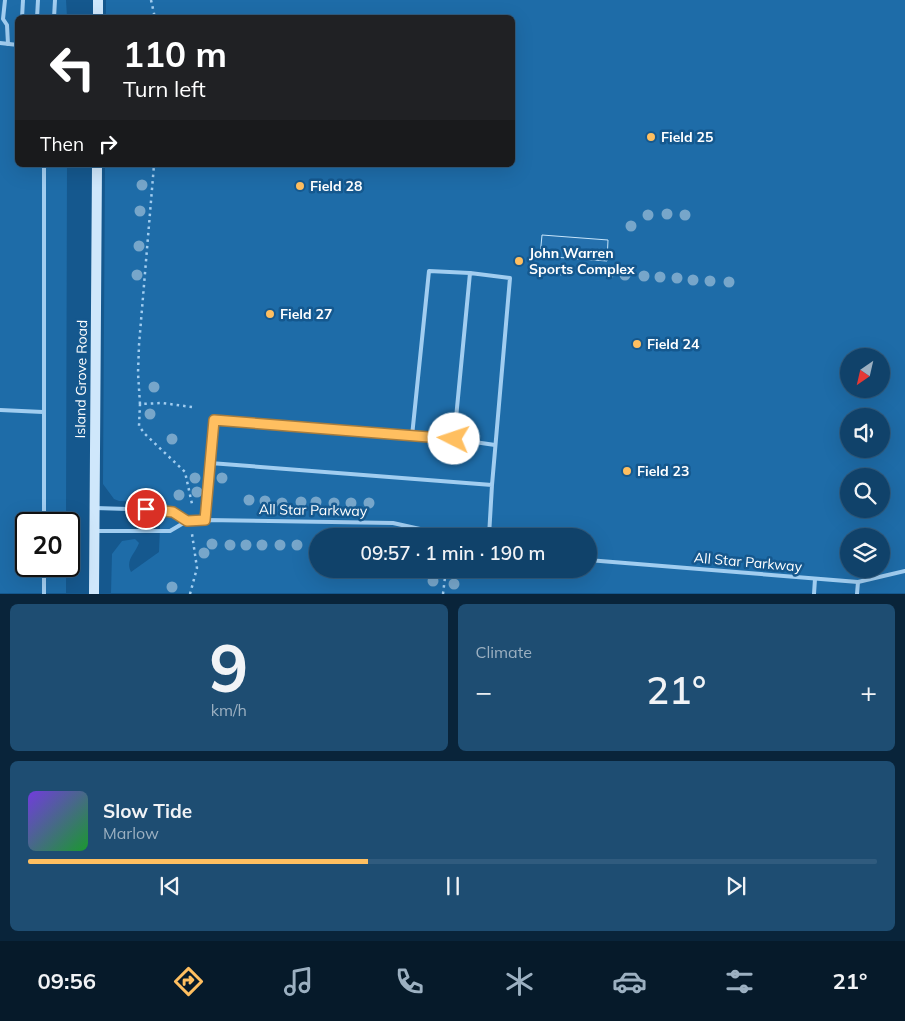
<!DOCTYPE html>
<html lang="en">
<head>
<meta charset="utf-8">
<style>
  body { margin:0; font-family:Mulish,sans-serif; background:#1e4d72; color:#f1f3f6; height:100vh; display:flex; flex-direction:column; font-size:19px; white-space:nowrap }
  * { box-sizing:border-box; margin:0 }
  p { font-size:16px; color:#9cb0c1 }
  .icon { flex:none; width:28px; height:28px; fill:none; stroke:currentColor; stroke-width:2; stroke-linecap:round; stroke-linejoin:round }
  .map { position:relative; height:594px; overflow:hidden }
  .panel { display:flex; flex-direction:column; gap:10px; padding:10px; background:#09243a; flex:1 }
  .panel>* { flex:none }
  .hud { position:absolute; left:15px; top:15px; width:500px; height:152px; border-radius:8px; box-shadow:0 5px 20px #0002,0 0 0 1px #305b7e; background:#202124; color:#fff; overflow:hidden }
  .needle { width:32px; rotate:214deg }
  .tools { position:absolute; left:840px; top:348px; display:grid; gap:10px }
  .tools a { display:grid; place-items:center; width:50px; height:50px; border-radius:50%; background:#10426a; box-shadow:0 5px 20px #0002,0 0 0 1px #305b7e; font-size:25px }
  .speed { position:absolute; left:15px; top:512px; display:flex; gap:10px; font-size:25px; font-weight:700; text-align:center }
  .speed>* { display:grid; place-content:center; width:65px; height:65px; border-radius:50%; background:#10426a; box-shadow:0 5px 20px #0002,0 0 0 1px #305b7e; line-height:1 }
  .speed .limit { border:2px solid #111; border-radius:8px; background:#fff; color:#111 }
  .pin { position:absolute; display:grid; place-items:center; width:42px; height:42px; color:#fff; margin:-21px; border:2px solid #fff; border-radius:50%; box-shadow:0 1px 5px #0007 }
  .me { position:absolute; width:55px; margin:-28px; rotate:274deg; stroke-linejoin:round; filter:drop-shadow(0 0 4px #0008) }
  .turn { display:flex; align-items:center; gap:18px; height:105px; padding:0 25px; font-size:22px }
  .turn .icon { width:65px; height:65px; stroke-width:2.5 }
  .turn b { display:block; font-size:35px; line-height:42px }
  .then { display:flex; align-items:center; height:48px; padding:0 25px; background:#0003; gap:10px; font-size:19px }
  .big { font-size:38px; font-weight:600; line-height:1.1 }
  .panel .widget { flex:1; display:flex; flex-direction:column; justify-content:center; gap:8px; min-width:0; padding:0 18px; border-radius:8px; background:#1e4d72 }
  .panel .dial { align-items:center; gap:0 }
  .dial b { font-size:65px; line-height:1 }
  .song { display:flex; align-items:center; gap:15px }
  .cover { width:60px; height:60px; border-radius:8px; background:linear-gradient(135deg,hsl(260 70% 55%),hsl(130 70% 35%)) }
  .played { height:5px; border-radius:2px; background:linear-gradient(90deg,#ffbf60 40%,#305b7e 40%) }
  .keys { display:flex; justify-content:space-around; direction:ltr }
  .heat { display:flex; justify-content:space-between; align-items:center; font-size:28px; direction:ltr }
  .panel .tiles { flex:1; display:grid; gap:10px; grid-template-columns:1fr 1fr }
  .widget:last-child { grid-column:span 2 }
  .trip { position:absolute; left:309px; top:528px; width:288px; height:50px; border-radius:25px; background:#10426a; box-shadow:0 5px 20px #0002,0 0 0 1px #305b7e; font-weight:600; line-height:50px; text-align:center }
  .tab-bar { display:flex; height:80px; justify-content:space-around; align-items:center; background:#061a2a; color:#9cb0c1 }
  .tab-bar .icon { width:35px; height:35px }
  .tab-bar .current { color:#ffbf60 }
  .tab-bar b { font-size:22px; color:#f1f3f6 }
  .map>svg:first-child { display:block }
</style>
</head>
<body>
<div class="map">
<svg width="905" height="594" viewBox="0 0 905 594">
  <rect width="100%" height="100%" fill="#15588e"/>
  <!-- green -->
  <g fill="#1e6ca8" fill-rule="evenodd">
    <polygon points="0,0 66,0 67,17 18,18 18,165 67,165 66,524 26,524 26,566 66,566 66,593 0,593"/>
    <path d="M106 0H905V593H111L112 554 122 541 135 539 139 543C135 554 125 560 131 572L159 552 161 502 119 501 114 499 103 484 105 165H512V18H106ZM849 356H881V389H849ZM849 416H881V449H849ZM849 476H881V509H849ZM318 536H588V569H318ZM849 536H881V569H849Z"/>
  </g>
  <!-- building -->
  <polygon fill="#2470ad" stroke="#c7e5fb" points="542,235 608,240 607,261 540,256"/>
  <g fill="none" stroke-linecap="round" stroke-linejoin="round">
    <!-- path -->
    <g stroke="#a1cdf0" stroke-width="2.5" stroke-dasharray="2.5 4" stroke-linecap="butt">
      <polyline points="151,0 155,18"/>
      <polyline points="140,404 138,373 139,345 154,165"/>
      <polyline points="192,407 162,403 140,404 139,426 145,434 185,472 192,504"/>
      <polyline points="190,594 197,568 192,534"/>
      <polyline points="443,594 446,569"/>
    </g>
    <!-- lane -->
    <g stroke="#a1cdf0" stroke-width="4">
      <polyline points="5,0 3,19 7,25 8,44"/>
      <polyline points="22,18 23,0"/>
      <polyline points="37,18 38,0"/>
      <polyline points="54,18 55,0"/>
      <polyline points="0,43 18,45"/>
      <polyline points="0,410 43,412"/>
      <polyline points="412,436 429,271 470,273"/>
      <polyline points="454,439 495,445"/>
      <polyline points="95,508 161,510 173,512 187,521"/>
      <polyline points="205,520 210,463"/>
      <polyline points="44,524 44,165"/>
      <polyline points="96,531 170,531 187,521 205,520 393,523 420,529 436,536"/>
      <polyline points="489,536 492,485 510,278 470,273 454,439 214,420 210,463 492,485"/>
      <polyline points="588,560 858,582 905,571"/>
      <polyline points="44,566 44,594"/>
      <polyline points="814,594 815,579"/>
      <polyline points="857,594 858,582"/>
    </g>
    <!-- secondary -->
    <g stroke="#cfe7fb" stroke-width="10">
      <polyline points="98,0 98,18"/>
      <polyline points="94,594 97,165"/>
    </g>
  </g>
  <!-- trees -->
  <g fill="#77a6ca">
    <circle cx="142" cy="185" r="5.5"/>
    <circle cx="140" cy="211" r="5.5"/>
    <circle cx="667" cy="214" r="5.5"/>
    <circle cx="648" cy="215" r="5.5"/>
    <circle cx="685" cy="215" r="5.5"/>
    <circle cx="631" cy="226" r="5.5"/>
    <circle cx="139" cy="246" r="5.5"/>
    <circle cx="560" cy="270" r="5.5"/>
    <circle cx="609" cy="273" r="5.5"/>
    <circle cx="137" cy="275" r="5.5"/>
    <circle cx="625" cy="275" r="5.5"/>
    <circle cx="644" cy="276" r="5.5"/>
    <circle cx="660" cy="277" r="5.5"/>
    <circle cx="677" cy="278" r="5.5"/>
    <circle cx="693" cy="280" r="5.5"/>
    <circle cx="710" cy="281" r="5.5"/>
    <circle cx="729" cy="282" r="5.5"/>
    <circle cx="154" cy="387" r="5.5"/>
    <circle cx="150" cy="414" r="5.5"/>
    <circle cx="172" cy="439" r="5.5"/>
    <circle cx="195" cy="478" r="5.5"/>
    <circle cx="222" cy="478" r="5.5"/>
    <circle cx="197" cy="492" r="5.5"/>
    <circle cx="179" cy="495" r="5.5"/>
    <circle cx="249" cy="500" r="5.5"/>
    <circle cx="265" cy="501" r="5.5"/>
    <circle cx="301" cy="502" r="5.5"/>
    <circle cx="316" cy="502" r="5.5"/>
    <circle cx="282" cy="503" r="5.5"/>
    <circle cx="334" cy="503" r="5.5"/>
    <circle cx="351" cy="503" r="5.5"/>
    <circle cx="369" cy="503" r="5.5"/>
    <circle cx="212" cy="544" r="5.5"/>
    <circle cx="230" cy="545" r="5.5"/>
    <circle cx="246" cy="545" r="5.5"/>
    <circle cx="262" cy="545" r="5.5"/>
    <circle cx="280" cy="545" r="5.5"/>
    <circle cx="297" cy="545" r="5.5"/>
    <circle cx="204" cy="553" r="5.5"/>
    <circle cx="433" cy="581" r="5.5"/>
    <circle cx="454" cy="584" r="5.5"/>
    <circle cx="172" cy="587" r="5.5"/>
  </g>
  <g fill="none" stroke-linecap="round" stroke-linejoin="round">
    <!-- route casing -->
    <g stroke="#a67c3e" stroke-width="12">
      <polyline id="route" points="146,509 173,512 187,521 205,520 214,420 454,439"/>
    </g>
    <!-- route -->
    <use href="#route" stroke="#ffbf60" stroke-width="9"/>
  </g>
  <!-- markers -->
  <g fill="#ffbf60" stroke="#15588e" stroke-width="2">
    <circle cx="651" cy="137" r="5"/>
    <circle cx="300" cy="186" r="5"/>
    <circle cx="519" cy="261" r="5"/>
    <circle cx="270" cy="314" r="5"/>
    <circle cx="637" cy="344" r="5"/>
    <circle cx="627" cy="471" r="5"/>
  </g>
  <g text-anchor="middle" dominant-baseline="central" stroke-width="5" stroke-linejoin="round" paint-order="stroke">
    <!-- poi labels -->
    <g font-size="14" font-weight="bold" fill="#fff" stroke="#15588e" text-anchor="start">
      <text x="661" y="137">Field 25</text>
      <text x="310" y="186">Field 28</text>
      <text x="529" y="253">John Warren<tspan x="529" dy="16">Sports Complex</tspan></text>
      <text x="280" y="314">Field 27</text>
      <text x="647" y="344">Field 24</text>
      <text x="637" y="471">Field 23</text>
    </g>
    <!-- street labels -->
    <g font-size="14" fill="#fff" stroke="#15588e">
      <text transform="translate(81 379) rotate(-89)">Island Grove Road</text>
      <text transform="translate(313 510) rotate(1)">All Star Parkway</text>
      <text transform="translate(748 562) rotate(5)">All Star Parkway</text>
    </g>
  </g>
</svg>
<div class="tools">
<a><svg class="needle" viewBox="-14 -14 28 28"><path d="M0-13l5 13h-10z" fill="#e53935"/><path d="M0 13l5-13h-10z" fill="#9cb0c1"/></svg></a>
<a><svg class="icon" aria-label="sound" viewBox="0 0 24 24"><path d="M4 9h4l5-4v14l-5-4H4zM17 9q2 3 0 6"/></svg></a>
<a><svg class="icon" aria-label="search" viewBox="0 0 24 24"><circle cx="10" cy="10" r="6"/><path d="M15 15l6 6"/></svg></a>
<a><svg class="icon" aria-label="layers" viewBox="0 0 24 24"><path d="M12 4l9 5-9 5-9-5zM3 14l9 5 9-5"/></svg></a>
</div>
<div class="speed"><div class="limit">20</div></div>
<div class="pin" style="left:146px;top:509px;background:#d93025"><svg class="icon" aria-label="arrive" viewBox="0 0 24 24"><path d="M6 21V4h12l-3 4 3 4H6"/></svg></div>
<svg class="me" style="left:454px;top:439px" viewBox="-20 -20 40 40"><circle r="19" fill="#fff"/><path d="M0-13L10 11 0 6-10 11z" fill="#ffbf60"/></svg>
<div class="trip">09:57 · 1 min · 190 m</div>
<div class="hud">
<div class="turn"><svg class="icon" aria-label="left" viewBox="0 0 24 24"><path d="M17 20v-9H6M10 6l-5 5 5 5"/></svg><div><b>110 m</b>Turn left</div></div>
<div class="then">Then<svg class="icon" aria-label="right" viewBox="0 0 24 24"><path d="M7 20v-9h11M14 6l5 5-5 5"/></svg></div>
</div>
</div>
<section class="panel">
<div class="tiles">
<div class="widget dial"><b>9</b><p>km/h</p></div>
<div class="widget"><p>Climate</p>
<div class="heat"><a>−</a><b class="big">21°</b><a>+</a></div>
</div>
<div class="widget">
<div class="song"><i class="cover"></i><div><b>Slow Tide</b><p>Marlow</p></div></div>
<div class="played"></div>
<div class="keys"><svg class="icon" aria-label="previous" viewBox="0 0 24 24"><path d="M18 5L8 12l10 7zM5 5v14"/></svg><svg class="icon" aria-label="pause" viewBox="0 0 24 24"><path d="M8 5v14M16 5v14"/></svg><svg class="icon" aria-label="next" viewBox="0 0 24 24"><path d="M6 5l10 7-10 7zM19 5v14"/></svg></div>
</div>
</div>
</section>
<nav class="tab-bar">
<b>09:56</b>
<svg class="icon current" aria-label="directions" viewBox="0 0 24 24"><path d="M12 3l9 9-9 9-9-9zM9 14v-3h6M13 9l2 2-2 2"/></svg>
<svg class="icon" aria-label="music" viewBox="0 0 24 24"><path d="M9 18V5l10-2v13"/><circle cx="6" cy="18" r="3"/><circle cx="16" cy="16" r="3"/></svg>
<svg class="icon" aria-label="phone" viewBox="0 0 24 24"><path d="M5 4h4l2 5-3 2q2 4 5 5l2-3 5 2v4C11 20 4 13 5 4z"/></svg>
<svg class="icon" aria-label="climate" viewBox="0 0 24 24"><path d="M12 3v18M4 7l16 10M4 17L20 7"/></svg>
<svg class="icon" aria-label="car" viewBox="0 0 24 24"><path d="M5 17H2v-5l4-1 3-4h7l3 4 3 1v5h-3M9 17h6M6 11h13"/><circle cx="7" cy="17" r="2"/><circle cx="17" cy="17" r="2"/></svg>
<svg class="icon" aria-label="filters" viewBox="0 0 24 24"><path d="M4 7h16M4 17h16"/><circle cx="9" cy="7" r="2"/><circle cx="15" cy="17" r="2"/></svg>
<b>21°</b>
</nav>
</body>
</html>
